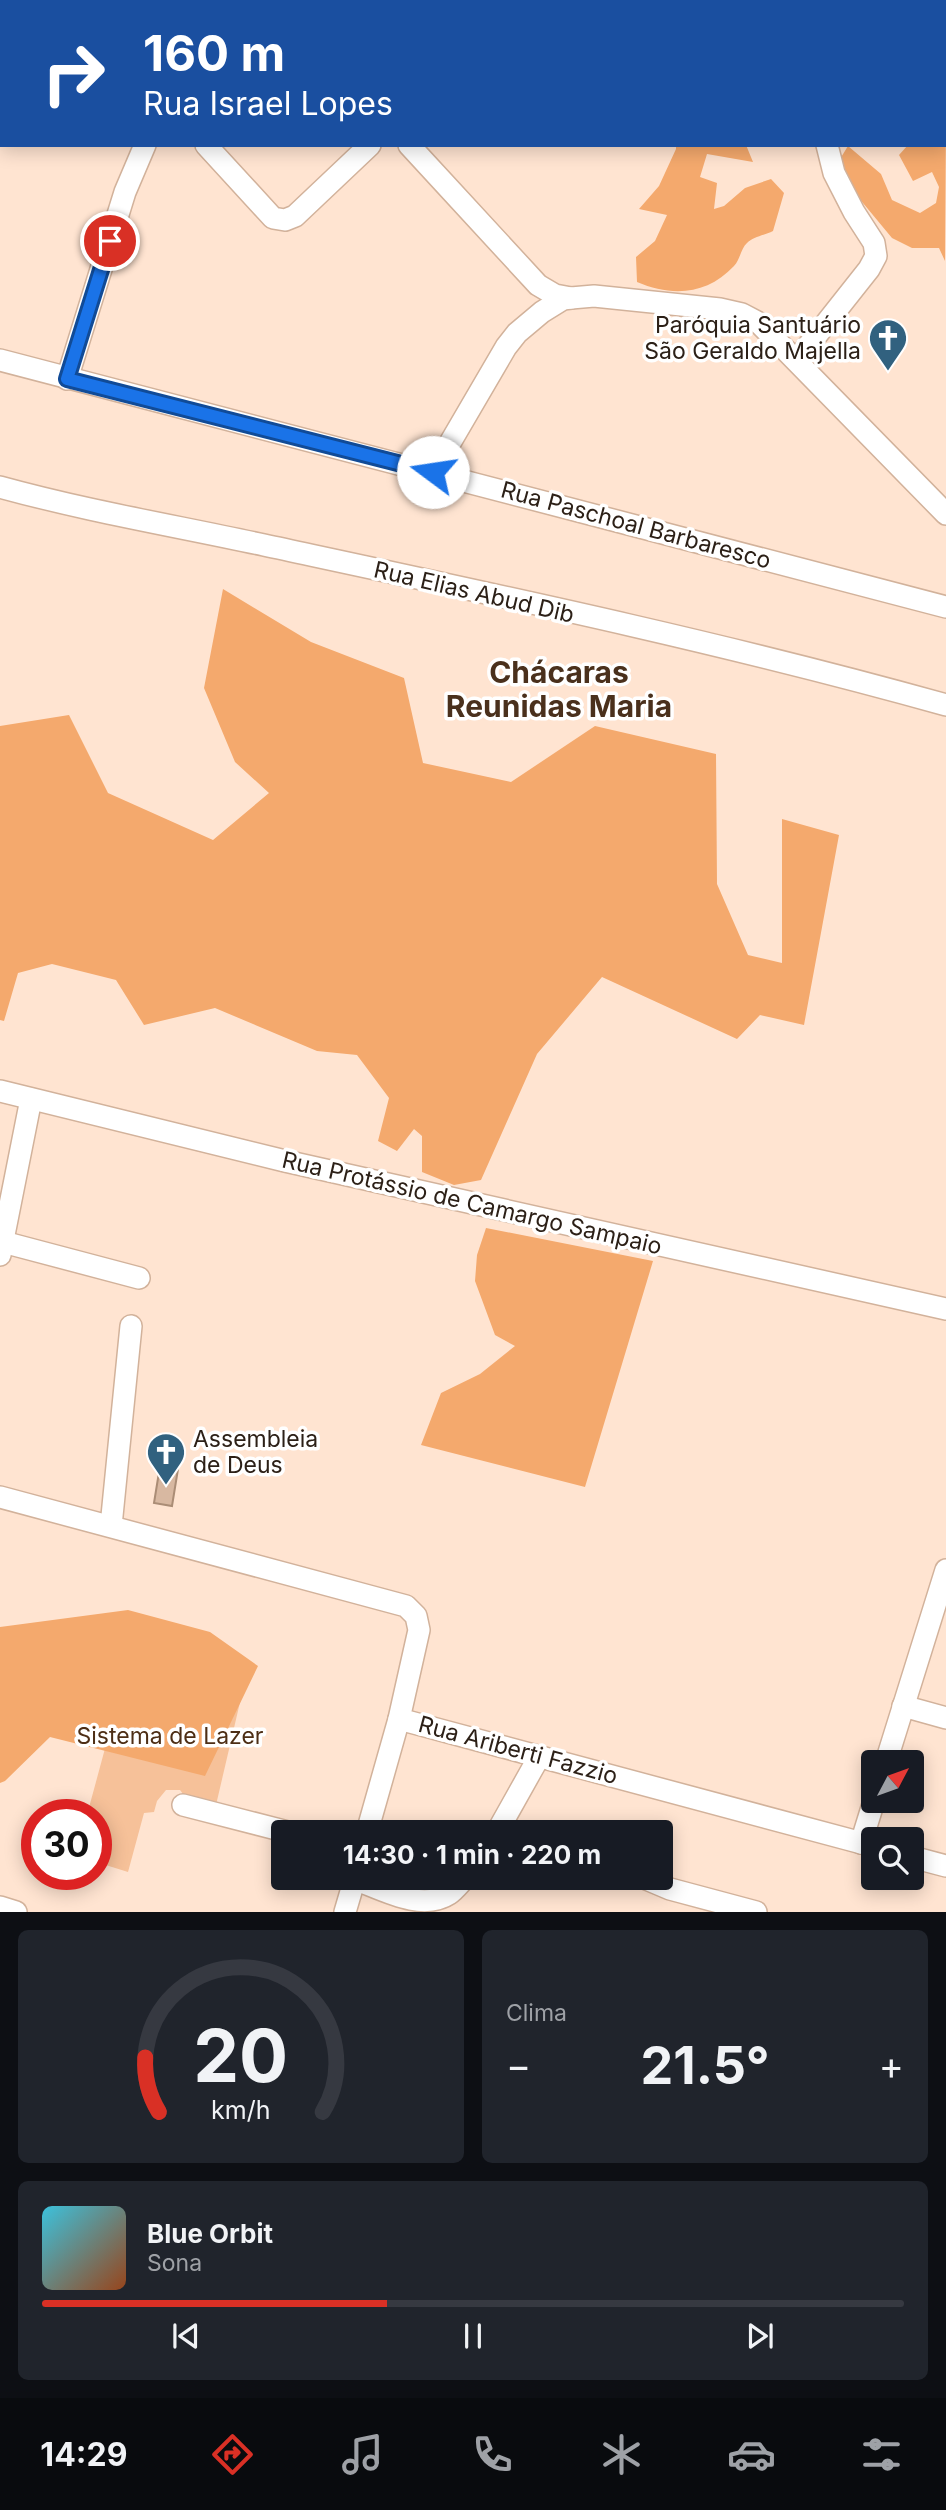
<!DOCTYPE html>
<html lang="pt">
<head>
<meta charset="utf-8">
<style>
  body { margin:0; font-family:Inter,sans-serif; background:#20242c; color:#f1f3f6; height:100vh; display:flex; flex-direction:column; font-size:26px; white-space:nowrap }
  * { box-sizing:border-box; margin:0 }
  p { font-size:23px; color:#9ea1a6 }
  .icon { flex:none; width:38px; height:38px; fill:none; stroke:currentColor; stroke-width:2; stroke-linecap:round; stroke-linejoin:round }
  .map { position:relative; height:1912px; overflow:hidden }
  .panel { display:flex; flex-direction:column; gap:18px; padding:18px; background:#0d0f14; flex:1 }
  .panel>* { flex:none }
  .banner { position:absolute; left:0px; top:0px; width:947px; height:147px; box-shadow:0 4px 18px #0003; background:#1a4fa0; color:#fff; overflow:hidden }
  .needle { width:46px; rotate:49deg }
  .buttons { position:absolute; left:861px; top:1750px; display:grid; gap:14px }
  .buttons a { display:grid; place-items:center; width:63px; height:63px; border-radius:7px; background:#171b24; box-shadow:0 4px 18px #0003; font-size:35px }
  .speed { position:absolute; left:21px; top:1799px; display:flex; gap:14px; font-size:35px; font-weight:700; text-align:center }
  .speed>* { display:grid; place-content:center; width:91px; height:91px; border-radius:50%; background:#171b24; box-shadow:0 4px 18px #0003; line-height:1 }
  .speed .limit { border:10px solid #d22; background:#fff; color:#111 }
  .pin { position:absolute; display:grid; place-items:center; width:60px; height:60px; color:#fff; margin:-30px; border:4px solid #fff; border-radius:50%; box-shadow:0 2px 7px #0007 }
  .me { position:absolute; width:77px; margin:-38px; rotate:284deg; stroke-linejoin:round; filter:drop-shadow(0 0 5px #0008) }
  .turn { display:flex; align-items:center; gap:24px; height:147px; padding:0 28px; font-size:32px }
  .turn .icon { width:91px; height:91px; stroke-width:2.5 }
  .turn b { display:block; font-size:49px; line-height:60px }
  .big { font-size:52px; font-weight:700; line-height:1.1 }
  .panel .widget { flex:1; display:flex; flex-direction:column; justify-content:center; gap:10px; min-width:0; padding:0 24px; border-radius:10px; background:#20242c }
  .panel .dial { align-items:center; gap:0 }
  .dial svg { height:182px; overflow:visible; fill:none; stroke:#363941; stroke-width:7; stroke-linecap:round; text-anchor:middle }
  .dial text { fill:#f1f3f6; stroke:none }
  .song { display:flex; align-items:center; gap:21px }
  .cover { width:84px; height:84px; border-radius:10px; background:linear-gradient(135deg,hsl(190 70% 55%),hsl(20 70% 35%)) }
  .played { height:7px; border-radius:4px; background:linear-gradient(90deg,#d93025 40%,#363941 40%) }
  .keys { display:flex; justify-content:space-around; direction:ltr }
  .heat { display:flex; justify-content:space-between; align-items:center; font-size:38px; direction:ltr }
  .panel .tiles { flex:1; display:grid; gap:18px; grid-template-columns:1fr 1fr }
  .widget:last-child { grid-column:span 2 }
  .trip { position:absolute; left:271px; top:1820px; width:402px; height:70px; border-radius:7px; background:#171b24; box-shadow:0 4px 18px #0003; font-weight:700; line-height:70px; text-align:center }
  .menu { display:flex; height:112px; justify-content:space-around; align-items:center; background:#090b0e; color:#9ea1a6 }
  .menu .icon { width:49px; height:49px }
  .menu .active { color:#d93025 }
  .menu b { font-size:32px; color:#f1f3f6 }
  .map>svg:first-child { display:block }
</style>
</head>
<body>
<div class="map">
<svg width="946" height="1912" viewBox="0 0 946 1912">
  <rect width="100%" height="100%" fill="#ffe4d1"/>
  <!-- green -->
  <polygon fill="#f6c199" points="126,1671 241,1698 216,1805 187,1799 180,1790 166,1790 157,1801 154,1812 144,1813 128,1872 96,1862 96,1815 87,1815"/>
  <!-- forest -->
  <g fill="#f4a96d">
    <polygon points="361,0 620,0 361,2"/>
    <polygon points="945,122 946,122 945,261 939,248 912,248 892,238 853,191 840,159 848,146 881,174 892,200 920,213 936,203 939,187 932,172 913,181 899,155 908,145 945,145"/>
    <path d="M676 145H746L753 162 707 154 700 177 717 183 714 209 724 206 745 188 771 179 784 193 773 231C765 235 753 237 747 243 741 248 740 260 734 266 707 295 672 297 637 282L636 257 655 241 667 215 639 209 659 186 676 149Z"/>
    <polygon points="223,589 311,642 404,678 423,763 511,782 595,726 716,754 717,884 748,955 782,963 782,819 839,835 804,1025 760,1015 737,1039 602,977 537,1054 481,1180 454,1185 422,1172 422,1136 414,1129 397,1151 378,1141 389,1098 357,1055 317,1051 215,1008 144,1025 116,980 52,964 18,973 4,1021 0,1020 0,726 69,715 108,793 213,840 269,793 235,762 204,688"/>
    <polygon points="486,1228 653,1261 585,1487 421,1445 441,1393 480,1374 515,1346 495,1335 475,1281 477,1255"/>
    <polygon points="128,1610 210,1632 258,1666 205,1776 50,1737 5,1781 0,1783 0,1627"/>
  </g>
  <!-- building -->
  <polygon fill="#d8b8a1" stroke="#ab8d76" stroke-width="2" points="160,1466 178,1469 172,1506 154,1503"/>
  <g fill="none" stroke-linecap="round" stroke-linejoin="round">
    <!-- minor casing -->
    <g stroke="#d2b29b" stroke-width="24">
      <g id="minor">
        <polyline points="69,0 70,2"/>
        <polyline points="274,0 276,2"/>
        <polyline points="787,0 788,2"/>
        <polyline points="911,2 914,0"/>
        <polyline points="0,79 2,78"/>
        <polyline points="206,145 273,218 285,220 295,216 370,145"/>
        <polyline points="409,145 538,285 555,295 571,298"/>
        <polyline points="0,360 946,607"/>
        <polyline points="797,360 869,269 876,256 874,243 854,212 834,173 827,145"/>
        <polyline points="67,379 125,192 145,145"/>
        <polyline points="433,472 506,347 517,333 542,312 563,299 571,298 594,296 720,309 742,314 759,323 946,514"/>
        <path d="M0 487C87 511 176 526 264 545 492 594 721 642 946 705"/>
        <polyline points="0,1091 285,1161 946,1309"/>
        <polyline points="3,1242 139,1278"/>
        <polyline points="0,1255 31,1099"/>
        <path d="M0 1497 406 1606 416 1616 419 1630 399 1719C557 1760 715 1803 873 1846"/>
        <polyline points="111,1526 131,1326"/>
        <polyline points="903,1706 946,1718"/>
        <polyline points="886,1762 946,1570"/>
        <polyline points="183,1805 288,1832"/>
        <polyline points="367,1832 399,1719"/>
        <polyline points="497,1832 539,1757"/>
        <polyline points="861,1843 874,1801"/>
        <polyline points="912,1857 946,1866"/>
        <polyline points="644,1878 670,1889 756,1912"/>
        <path d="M354 1879C382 1889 421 1912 449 1894 455 1890 460 1883 465 1878"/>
        <polyline points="0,1907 16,1912"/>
        <polyline points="345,1912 355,1878"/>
      </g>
    </g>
    <!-- minor -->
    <use href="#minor" stroke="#fff" stroke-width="21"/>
  </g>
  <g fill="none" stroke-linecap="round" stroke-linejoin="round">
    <!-- route casing -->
    <g stroke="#114b97" stroke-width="18">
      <polyline id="route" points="110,241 67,379 433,472"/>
    </g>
    <!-- route -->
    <use href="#route" stroke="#1a73e8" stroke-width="12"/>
  </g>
  <!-- icons -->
  <defs>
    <g id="church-pin" transform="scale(2.0125)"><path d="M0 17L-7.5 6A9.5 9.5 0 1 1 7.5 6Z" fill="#31617f" stroke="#fff"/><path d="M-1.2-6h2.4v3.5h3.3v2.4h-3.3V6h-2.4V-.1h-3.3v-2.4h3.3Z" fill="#fff"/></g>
  </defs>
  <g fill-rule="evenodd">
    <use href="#church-pin" x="888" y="338"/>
    <use href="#church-pin" x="166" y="1452"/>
  </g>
  <g text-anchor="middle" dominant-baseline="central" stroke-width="7" stroke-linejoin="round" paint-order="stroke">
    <!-- poi labels -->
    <g font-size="23" fill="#2c2017" stroke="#fff" text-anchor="end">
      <text x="861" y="325">Paróquia Santuário<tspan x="861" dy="26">São Geraldo Majella</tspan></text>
      <text x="193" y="1439" text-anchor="start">Assembleia<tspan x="193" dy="26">de Deus</tspan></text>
    </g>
    <!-- street labels -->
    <g font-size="23" fill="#2c2017" stroke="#fff">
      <text transform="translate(636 525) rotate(15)">Rua Paschoal Barbaresco</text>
      <text transform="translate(474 592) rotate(13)">Rua Elias Abud Dib</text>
      <text transform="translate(472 1203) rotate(13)">Rua Protássio de Camargo Sampaio</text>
      <text transform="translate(518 1750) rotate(15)">Rua Ariberti Fazzio</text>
    </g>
    <!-- park labels -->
    <g font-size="23" fill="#4d2e15" stroke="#fff">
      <text x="170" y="1736">Sistema de Lazer</text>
    </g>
    <!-- district labels -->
    <g font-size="30" font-weight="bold" fill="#4a301c" stroke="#fff">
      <text x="559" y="672">Chácaras<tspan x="559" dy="34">Reunidas Maria</tspan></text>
    </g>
  </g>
</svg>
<div class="buttons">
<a><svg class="needle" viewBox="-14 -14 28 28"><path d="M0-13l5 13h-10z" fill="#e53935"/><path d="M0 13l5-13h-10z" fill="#9ea1a6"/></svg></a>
<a><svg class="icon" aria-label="search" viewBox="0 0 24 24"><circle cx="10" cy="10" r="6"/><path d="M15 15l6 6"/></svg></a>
</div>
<div class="speed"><div class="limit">30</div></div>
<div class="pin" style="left:110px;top:241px;background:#d93025"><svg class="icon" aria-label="arrive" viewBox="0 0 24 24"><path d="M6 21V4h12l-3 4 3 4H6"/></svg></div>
<svg class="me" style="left:433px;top:472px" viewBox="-20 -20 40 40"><circle r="19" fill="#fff"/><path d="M0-13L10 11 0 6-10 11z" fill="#1a73e8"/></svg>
<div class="trip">14:30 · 1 min · 220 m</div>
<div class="banner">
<div class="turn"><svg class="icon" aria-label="right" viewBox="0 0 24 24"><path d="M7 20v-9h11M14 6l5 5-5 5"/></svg><div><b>160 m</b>Rua Israel Lopes</div></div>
</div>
</div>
<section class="panel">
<div class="tiles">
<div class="widget dial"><svg viewBox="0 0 100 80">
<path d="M14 69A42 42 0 1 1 86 69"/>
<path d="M14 69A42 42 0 0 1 8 45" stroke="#d93025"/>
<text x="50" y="56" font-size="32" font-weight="700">20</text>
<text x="50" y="72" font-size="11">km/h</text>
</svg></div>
<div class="widget"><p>Clima</p>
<div class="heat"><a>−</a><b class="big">21.5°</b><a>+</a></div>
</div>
<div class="widget">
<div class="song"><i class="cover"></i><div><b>Blue Orbit</b><p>Sona</p></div></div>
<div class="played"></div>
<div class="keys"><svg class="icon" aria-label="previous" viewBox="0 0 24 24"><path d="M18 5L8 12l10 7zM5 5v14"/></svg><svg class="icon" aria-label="pause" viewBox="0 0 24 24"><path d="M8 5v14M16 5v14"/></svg><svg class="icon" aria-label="next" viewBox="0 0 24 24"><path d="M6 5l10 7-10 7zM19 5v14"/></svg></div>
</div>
</div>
</section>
<nav class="menu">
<b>14:29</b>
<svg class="icon active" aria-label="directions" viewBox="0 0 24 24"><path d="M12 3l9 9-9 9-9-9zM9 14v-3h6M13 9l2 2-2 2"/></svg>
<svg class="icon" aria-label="music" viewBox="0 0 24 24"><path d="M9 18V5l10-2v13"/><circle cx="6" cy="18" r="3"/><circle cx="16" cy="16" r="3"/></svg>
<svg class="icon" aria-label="phone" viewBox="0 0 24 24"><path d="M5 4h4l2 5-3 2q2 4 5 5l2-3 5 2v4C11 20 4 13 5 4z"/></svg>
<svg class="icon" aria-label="climate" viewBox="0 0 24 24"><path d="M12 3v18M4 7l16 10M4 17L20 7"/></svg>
<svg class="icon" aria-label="car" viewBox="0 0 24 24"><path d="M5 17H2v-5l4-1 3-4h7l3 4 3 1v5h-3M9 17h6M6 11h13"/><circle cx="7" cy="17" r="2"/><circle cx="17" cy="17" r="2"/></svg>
<svg class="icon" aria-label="filters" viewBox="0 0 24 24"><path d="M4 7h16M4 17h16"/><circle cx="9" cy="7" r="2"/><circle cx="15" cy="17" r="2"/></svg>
</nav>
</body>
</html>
